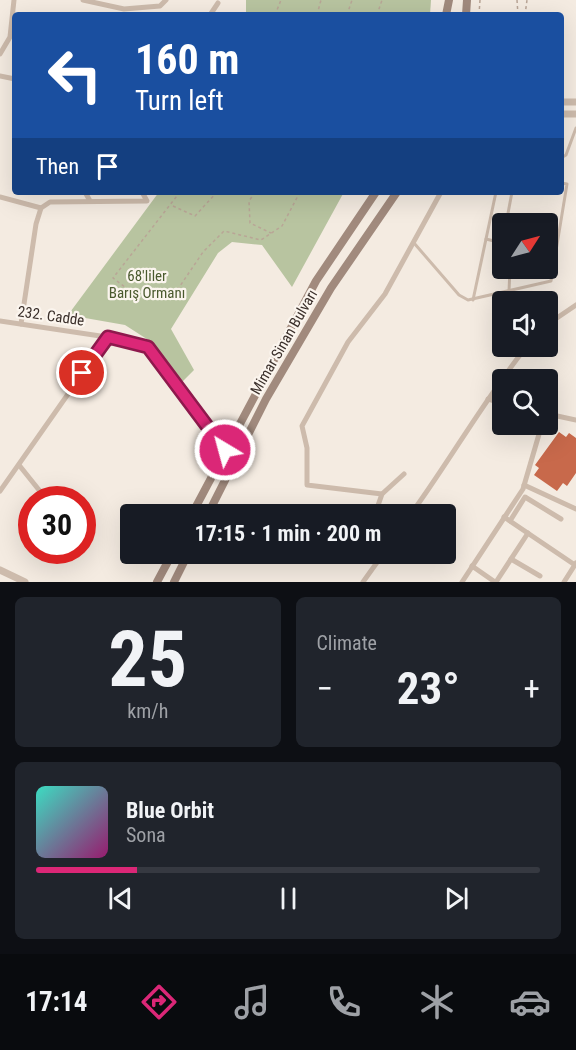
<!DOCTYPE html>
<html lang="en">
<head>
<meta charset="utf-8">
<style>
  body { margin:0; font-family:"Roboto Condensed",sans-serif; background:#20242c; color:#f1f3f6; height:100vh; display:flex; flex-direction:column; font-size:22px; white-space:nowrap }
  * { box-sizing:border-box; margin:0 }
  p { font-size:20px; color:#9ea1a6 }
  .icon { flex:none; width:33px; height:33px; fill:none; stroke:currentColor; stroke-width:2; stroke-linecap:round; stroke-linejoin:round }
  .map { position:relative; height:582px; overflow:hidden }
  .drawer { display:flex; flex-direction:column; gap:15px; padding:15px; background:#0d0f14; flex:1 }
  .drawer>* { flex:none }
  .banner { position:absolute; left:12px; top:12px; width:552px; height:183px; border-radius:6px; box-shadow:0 6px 24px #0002; background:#1a4fa0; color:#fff; overflow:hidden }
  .needle { width:39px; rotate:54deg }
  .controls { position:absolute; left:492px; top:213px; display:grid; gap:12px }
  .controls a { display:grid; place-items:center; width:66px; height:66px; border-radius:6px; background:#171b24; box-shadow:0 6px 24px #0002; font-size:30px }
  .speed { position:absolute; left:18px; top:486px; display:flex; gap:12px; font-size:30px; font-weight:700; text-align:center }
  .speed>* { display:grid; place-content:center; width:78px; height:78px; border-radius:50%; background:#171b24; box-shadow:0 6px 24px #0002; line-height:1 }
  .speed .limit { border:9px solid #d22; background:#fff; color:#111 }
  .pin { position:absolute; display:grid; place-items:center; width:51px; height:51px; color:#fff; margin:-26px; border:3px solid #fff; border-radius:50%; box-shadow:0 2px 6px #0007 }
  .me { position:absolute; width:66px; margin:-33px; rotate:323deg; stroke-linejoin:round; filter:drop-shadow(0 0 4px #0008) }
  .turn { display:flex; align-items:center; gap:21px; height:126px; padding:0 24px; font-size:27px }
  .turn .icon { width:78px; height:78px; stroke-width:2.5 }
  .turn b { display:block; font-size:42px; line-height:51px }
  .then { display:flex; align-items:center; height:57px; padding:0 24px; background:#0003; gap:12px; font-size:22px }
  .big { font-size:45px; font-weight:700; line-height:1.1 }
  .drawer .card { flex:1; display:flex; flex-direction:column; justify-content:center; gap:9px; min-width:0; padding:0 21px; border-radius:9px; background:#20242c }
  .drawer .dial { align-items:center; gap:0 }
  .dial b { font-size:78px; line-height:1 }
  .song { display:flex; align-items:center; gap:18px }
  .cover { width:72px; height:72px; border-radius:9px; background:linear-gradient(135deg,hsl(170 70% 55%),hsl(320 70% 35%)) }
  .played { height:6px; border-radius:3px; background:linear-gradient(90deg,#db2777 20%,#363941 20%) }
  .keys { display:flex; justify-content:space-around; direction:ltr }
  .heat { display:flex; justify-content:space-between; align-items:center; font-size:33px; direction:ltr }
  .drawer .tiles { flex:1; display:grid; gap:15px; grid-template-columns:1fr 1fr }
  .card:last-child { grid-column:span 2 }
  .trip { position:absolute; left:120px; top:504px; width:336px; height:60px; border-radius:6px; background:#171b24; box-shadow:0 6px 24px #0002; font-weight:700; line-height:60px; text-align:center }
  .menu { display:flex; height:96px; justify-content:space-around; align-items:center; background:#090b0e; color:#9ea1a6 }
  .menu .icon { width:42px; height:42px }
  .menu .on { color:#db2777 }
  .menu b { font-size:27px; color:#f1f3f6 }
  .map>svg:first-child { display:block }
</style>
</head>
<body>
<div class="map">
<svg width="576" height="582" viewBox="0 0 576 582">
  <rect width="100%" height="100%" fill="#f4ebe1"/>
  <!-- green -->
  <g fill="#b8c4a0">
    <polygon points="246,0 431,0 430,15 246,15"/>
    <polygon points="159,192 344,192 292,287 262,245 232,242 218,253 171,329 194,370 181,383 153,343 125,325 68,315"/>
  </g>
  <!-- building -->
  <polygon fill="#c8694b" points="559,432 566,437 569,433 576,438 576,473 567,486 563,483 557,491 534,475 539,468 535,465"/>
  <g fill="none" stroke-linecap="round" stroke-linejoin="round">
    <!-- path -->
    <g stroke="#b9a596" stroke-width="1.5" stroke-dasharray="3 3" stroke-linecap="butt">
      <polyline points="517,0 518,15"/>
      <polyline points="275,15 281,0"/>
      <polyline points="317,15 321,0"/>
      <polyline points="347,15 352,0"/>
      <polyline points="377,15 382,0"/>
      <polyline points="479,15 480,0"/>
      <polyline points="525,15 527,0"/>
      <polyline points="180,192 113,278 134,294 176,292 203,252 224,231 261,240 282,226 300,192"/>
      <polyline points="255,192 249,201 250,223 271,233"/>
      <polyline points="173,206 195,216 217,192"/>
    </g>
    <!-- service -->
    <g stroke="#cdbbac" stroke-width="3">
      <polyline points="561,158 566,155 576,128"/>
      <polyline points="506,224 512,192"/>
      <polyline points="486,239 502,243"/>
      <polyline points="414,243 459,295 468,300 551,281 567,184 561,183"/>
      <polyline points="509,291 510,268"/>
      <polyline points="473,300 496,192"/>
    </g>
    <!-- minor -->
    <g stroke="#cdbbac" stroke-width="5">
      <polyline points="83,0 124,9 160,6 166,0"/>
      <polyline points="210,15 218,3"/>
      <polyline points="0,54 10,37 14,0"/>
      <polyline points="0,76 15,79"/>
      <polyline points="85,192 90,201"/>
      <polyline points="0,197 41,208"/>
      <polyline points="0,321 127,340 148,347 225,450"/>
      <polyline points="21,324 36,224 41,208 50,202 147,201 142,192"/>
      <polyline points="548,324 576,305"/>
      <polyline points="488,399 502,403"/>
      <polyline points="548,414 576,420"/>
      <polyline points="19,465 47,500"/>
      <polyline points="524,485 576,509"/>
      <polyline points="0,491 108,337"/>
      <polyline points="382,494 307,485 307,448 302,426 348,342 385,294 441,192"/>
      <polyline points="375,514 382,494 404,474"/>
      <path d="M411 514C451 459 484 400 527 346"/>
      <polyline points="504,517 575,565"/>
      <polyline points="510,521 525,497 561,519"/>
      <polyline points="511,559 540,576"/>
      <polyline points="472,566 495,582"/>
      <polyline points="363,582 383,554"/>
      <polyline points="462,582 523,489 542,424"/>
      <polyline points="496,582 528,533"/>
      <polyline points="564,582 576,563"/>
    </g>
    <!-- tertiary -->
    <g stroke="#cdbbac" stroke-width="7">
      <polyline points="561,102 576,102"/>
      <polyline points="561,114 576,114"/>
      <polyline points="0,570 25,582"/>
    </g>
    <!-- secondary -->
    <g stroke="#a18a7d" stroke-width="8">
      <polyline points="446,15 449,0"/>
      <polyline points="466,15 467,0"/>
      <polyline points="192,514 316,281 376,192"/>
      <polyline points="208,514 266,399 331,288 397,192"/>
      <polyline points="157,582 172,554"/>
      <polyline points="174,582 188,554"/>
    </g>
  </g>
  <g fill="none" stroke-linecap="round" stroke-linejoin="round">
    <!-- route casing -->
    <g stroke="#8e194d" stroke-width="15">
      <polyline id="route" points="82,373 108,337 148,347 225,450"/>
    </g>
    <!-- route -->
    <use href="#route" stroke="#db2777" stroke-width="10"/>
  </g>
  <g text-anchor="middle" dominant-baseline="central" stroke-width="4.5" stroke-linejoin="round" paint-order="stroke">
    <!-- park labels -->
    <g font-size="15" fill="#4a5a2e" stroke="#fbf5ee">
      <text x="147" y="276">68'liler<tspan x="147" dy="17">Barış Ormanı</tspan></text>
    </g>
    <!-- street labels -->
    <g font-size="15" fill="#3b302b" stroke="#fbf5ee">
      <text transform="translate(51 316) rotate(8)">232. Cadde</text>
      <text transform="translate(284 342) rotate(-60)">Mimar Sinan Bulvarı</text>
    </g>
  </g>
</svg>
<div class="controls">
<a><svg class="needle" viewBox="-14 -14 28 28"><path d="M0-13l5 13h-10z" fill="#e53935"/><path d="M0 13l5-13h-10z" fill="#9ea1a6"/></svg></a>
<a><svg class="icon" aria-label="sound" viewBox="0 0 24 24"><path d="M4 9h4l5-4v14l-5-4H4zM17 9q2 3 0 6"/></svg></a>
<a><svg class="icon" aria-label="search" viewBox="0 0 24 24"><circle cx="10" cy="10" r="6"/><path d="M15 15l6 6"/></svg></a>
</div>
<div class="speed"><div class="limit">30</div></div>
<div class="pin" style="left:82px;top:373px;background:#d93025"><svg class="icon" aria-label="arrive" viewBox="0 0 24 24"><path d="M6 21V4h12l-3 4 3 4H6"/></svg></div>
<svg class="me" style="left:225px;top:450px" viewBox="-20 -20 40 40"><circle r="17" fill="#db2777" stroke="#fff" stroke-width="3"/><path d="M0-11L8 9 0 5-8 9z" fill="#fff"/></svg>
<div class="trip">17:15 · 1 min · 200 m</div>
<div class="banner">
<div class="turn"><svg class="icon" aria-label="left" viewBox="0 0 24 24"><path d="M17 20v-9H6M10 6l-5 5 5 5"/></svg><div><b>160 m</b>Turn left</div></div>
<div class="then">Then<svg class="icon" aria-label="arrive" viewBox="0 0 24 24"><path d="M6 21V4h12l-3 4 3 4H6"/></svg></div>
</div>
</div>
<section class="drawer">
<div class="tiles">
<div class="card dial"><b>25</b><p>km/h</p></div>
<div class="card"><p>Climate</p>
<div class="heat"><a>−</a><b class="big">23°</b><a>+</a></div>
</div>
<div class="card">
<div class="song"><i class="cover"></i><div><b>Blue Orbit</b><p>Sona</p></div></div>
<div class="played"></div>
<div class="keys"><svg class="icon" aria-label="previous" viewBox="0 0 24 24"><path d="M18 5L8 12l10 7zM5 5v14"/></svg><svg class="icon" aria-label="pause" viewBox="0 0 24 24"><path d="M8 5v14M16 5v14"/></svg><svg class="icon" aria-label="next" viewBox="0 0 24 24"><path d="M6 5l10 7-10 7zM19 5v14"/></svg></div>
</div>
</div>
</section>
<nav class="menu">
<b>17:14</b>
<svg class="icon on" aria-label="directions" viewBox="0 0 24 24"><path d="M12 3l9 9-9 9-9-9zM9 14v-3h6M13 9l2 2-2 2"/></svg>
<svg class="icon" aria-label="music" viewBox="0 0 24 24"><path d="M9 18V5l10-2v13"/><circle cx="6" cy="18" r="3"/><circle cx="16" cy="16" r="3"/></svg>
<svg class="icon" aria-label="phone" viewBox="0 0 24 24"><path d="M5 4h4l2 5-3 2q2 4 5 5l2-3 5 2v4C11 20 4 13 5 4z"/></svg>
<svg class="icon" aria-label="climate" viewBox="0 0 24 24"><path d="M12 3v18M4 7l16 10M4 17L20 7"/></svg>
<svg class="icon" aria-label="car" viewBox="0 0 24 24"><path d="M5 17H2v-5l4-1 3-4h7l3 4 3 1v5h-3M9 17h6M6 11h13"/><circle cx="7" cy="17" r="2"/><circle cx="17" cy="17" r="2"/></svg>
</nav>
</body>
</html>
